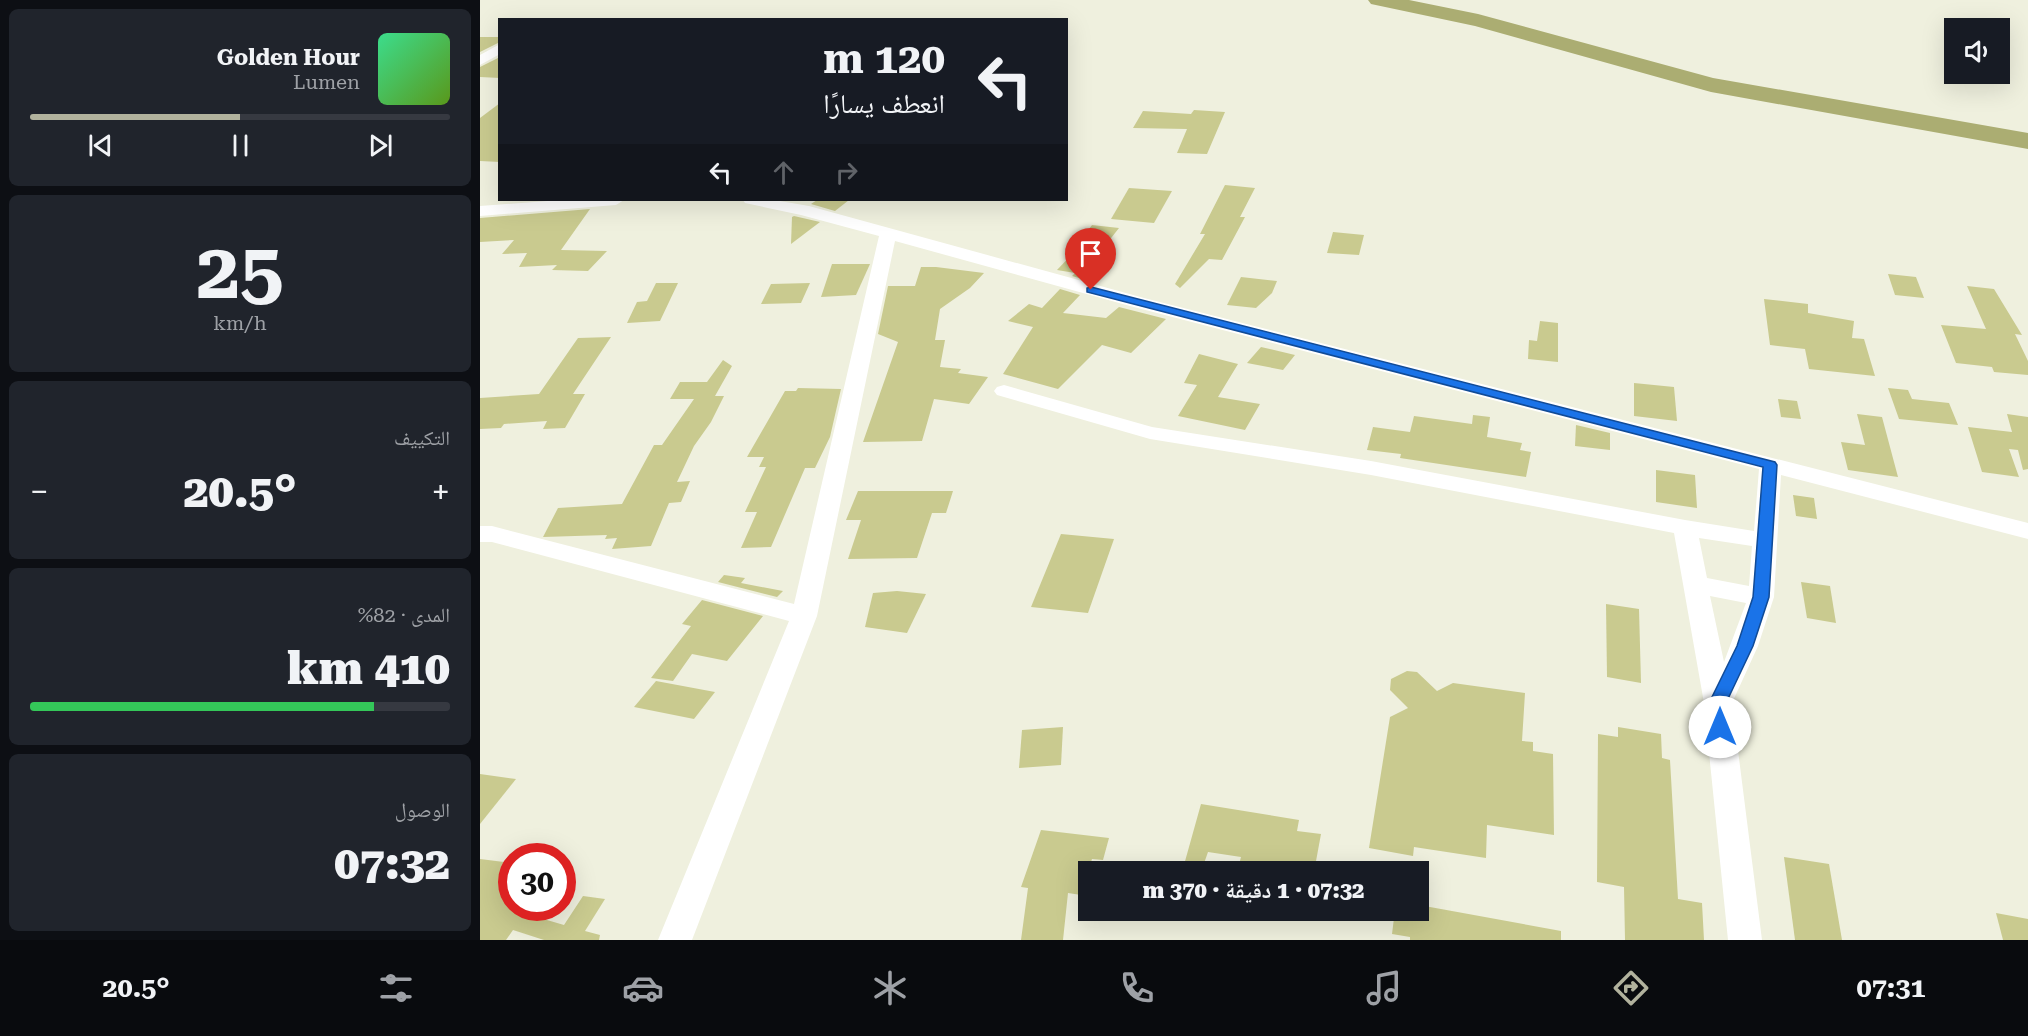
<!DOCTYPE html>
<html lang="ar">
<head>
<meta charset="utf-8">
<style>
  body { margin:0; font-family:"Roboto Serif","Noto Naskh Arabic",serif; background:#20242c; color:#f1f3f6; direction:rtl; height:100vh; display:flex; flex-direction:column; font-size:22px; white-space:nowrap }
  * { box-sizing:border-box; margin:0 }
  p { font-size:20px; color:#9ea1a6 }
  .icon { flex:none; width:33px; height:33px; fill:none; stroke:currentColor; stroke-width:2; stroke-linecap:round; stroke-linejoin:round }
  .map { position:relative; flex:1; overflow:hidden; direction:ltr }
  .drawer { display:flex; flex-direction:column; gap:9px; padding:9px; background:#0d0f14; width:480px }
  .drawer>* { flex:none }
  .guide { position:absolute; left:18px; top:18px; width:570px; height:183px; border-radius:0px; box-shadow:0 6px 24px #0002; direction:rtl; background:#171b24; color:#f1f3f6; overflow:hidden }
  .tools { position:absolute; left:1464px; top:18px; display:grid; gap:12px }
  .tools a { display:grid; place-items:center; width:66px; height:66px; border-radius:0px; background:#171b24; box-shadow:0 6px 24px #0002; font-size:30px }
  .speed { position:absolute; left:18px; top:843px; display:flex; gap:12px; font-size:30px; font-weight:700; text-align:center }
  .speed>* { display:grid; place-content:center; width:78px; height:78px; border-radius:50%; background:#171b24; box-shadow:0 6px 24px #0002; line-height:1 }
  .speed .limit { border:9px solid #d22; background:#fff; color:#111 }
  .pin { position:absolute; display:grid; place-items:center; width:51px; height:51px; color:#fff; margin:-62px -26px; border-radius:50% 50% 50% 0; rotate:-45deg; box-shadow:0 0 6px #0007 }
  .pin .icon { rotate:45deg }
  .me { position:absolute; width:66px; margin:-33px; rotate:0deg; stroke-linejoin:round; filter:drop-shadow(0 0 4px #0008) }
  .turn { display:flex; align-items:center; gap:21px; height:126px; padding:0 24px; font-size:27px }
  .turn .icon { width:78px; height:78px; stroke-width:2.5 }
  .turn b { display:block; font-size:42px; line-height:51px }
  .lanes { display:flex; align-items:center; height:57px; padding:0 24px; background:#0003; justify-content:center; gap:30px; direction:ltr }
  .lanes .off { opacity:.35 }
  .big { font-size:45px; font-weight:800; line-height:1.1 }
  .drawer .card { flex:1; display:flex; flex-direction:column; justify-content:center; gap:9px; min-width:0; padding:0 21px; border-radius:9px; background:#20242c }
  .drawer .dial { align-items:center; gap:0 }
  .dial b { font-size:78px; line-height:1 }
  .song { display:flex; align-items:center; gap:18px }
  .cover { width:72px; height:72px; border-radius:9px; background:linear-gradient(135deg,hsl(150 70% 55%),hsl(90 70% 35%)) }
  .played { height:6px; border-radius:3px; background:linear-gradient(90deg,#b1b29d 50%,#363941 50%) }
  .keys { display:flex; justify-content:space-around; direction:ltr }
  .heat { display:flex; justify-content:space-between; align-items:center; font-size:33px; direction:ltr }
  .charge { height:9px; border-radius:4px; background:linear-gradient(90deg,#34c759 82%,#363941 0) }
  .trip { position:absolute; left:598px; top:861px; width:351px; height:60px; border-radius:0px; background:#171b24; box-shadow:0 6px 24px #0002; font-weight:800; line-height:60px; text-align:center; direction:rtl }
  .tabs { display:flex; height:96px; justify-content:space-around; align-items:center; background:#090b0e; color:#9ea1a6 }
  .tabs .icon { width:42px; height:42px }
  .tabs .on { color:#b1b29d }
  .tabs b { font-size:27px; color:#f1f3f6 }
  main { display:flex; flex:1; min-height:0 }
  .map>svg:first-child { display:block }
</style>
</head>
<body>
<main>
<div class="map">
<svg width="1548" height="940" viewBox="0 0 1548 940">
  <rect width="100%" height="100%" fill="#eff0de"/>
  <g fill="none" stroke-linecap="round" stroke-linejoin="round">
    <!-- river -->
    <polygon fill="#abad72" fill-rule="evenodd" points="888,0 929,0 998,14 1233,78 1548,133 1548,149 1231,92 995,26 891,4"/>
  </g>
  <!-- building -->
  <g fill="#c9ca8f">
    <polygon points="0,37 20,37 20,42 0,52"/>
    <polygon points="20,57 20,78 0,77 0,67"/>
    <polygon points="20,103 20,162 0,161 0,118"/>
    <polygon points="714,110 745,112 727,154 697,153 707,129 653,128 663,111 711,114"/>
    <polygon points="745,185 775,188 760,217 765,217 742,260 729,259 700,288 695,284 725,234 720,234"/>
    <polygon points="649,188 692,191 674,223 631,219"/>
    <polygon points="337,200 369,200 355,211 331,204"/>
    <polygon points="110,209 81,250 127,251 108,271 72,270 77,265 39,267 47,253 22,254 34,240 0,242 0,218"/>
    <polygon points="314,216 340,222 311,244 312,217"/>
    <polygon points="612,225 639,228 613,261 630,262 613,282 592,276 595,273 577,270 596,250 594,250"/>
    <polygon points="853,232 884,235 879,255 847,253"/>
    <polygon points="352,264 390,264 376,295 341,297"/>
    <polygon points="441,267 456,267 504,273 490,288 460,309 455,340 465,340 460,367 481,369 478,373 508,377 489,404 454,399 442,441 383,442 418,342 398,334 408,286 435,286"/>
    <polygon points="1408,274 1436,277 1444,298 1415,295"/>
    <polygon points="761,277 797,281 792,293 776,308 747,305"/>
    <polygon points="176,283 198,283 180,321 147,323 157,302 167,301"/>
    <polygon points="330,283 321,303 281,304 291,284"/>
    <polygon points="1487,286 1514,289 1542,335 1535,334 1548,361 1548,375 1514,372 1512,367 1476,363 1461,325 1506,329"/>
    <polygon points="580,289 600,295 583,313 626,318 639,307 686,319 651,353 622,345 578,389 523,374 553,327 528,321 549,304 562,308"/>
    <polygon points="1284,299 1328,304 1328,313 1374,321 1372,338 1384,339 1395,376 1329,369 1325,349 1290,345"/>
    <polygon points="1060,321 1078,323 1078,362 1048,359 1049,340 1057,341"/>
    <polygon points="131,337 93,394 105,394 85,428 63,429 67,421 24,424 21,428 0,429 0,398 59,394 98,338"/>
    <polygon points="781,347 815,355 803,370 767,363"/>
    <polygon points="719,354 758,364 738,397 780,404 765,430 698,416 717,385 704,383"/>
    <polygon points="243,360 252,366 235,396 244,396 231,422 214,446 197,482 210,481 201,502 189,503 171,546 132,549 137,538 125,539 127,535 63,537 78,508 142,504 174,445 182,445 214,399 190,399 200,382 227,382"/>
    <polygon points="1154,383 1194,387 1197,421 1154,416"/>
    <polygon points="318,388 361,389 350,437 335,468 325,468 291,547 261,548 277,512 265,512 286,467 279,467 284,457 267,457 305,391 316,391"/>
    <polygon points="1408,388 1428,390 1432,399 1469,403 1478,425 1419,419"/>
    <polygon points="1298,399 1317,401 1321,419 1301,417"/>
    <polygon points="1377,414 1402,417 1418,477 1368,470 1361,442 1385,445"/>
    <polygon points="1527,414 1548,417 1548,469 1543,470 1538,450 1529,449 1539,477 1502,472 1488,427 1532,432"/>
    <polygon points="993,415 1010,417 1007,437 1042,443 1040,450 1051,452 1046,477 920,458 921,454 887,450 893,427 930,432 934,416 992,424"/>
    <polygon points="1096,425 1130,433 1130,450 1095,446"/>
    <polygon points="1176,470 1215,475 1217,508 1176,502"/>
    <polygon points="378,491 473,491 466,513 452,513 437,558 368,559 381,520 366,520"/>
    <polygon points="1313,495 1334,498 1337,519 1316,516"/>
    <polygon points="581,534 634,539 608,613 551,607"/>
    <polygon points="244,575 265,578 261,583 303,591 297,597 238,582"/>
    <polygon points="1321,582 1350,586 1356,623 1327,618"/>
    <polygon points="417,591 446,594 427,633 385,627 393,593"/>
    <polygon points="222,600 283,616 247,661 212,654 193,681 171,678 211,626 202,624"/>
    <polygon points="1126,604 1159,609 1161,683 1127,677"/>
    <polygon points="927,671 937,672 957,691 973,683 1045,693 1042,741 1053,742 1053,751 1073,754 1074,835 1007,825 1006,858 934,847 933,856 889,848 910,717 928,708 910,690 911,679"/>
    <polygon points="176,681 235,692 214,719 154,707"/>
    <polygon points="583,727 581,765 539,768 542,730"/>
    <polygon points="1138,727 1181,734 1182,758 1190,760 1198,899 1222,903 1224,940 1145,940 1144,887 1117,882 1118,734 1138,737"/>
    <polygon points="0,774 36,779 0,824"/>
    <polygon points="721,804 819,820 817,831 841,834 834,872 757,872 761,857 728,852 721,872 702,872"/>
    <polygon points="561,830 629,838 623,860 612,859 601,895 588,893 583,940 541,940 548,888 541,887"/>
    <polygon points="1304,857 1349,864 1362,940 1315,940"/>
    <polygon points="0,859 32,863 32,908 47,908 43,913 84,925 103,896 125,899 105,931 120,935 119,940 64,940 33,930 26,940 0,940"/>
    <polygon points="939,905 1081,931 1081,940 930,940 930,937 912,934 915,910 939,910"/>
    <polygon points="1516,913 1548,919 1548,940 1523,940"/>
  </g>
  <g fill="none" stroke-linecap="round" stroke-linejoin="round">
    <!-- minor -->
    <g fill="#fff" fill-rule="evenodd">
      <polygon points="20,44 20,54 0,65 0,55"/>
      <polygon points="81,200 144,200 136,205 0,216 0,206"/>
      <path d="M263 200H294L329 206 664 298 1548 523V539L1301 475 1294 597 1278 646 1252 703 1282 940H1248L1224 703 1194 533 891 475 670 439 517 395 514 391 517 387 524 385 672 427 891 461 1205 520 1274 531 1279 469 650 306 415 241 337 616 212 940H178L309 621 12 542H0V526H12L314 604 399 236 321 215 265 203ZM1219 538 1272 546 1269 586 1227 578ZM1230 596 1266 603 1244 662Z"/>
    </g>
  </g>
  <!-- route -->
  <polygon fill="#1a73e8" stroke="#114b97" stroke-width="1.5" points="611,287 1295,462 1297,465 1289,597 1273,646 1246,703 1249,727 1247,732 1240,734 1234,732 1229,703 1257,646 1273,597 1283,467 607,292 607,288"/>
</svg>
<div class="tools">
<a><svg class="icon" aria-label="sound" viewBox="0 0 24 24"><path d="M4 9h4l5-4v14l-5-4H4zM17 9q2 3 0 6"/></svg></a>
</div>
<div class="speed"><div class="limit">30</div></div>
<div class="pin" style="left:611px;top:290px;background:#d93025"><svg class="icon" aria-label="arrive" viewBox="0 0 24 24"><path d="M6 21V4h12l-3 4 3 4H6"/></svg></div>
<svg class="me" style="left:1240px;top:727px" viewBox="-20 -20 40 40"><circle r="19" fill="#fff"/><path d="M0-13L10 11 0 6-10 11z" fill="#1a73e8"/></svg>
<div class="trip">07:32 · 1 دقيقة · 370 m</div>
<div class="guide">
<div class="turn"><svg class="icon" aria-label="left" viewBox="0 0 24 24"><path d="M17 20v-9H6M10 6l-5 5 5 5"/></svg><div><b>120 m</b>انعطف يسارًا</div></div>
<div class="lanes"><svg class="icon" aria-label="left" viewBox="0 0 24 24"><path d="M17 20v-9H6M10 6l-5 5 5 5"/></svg><svg class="icon off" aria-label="ahead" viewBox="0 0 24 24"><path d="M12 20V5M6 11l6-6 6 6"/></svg><svg class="icon off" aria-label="right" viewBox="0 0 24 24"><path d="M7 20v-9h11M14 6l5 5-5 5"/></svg></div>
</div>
</div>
<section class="drawer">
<div class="card">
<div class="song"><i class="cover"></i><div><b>Golden Hour</b><p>Lumen</p></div></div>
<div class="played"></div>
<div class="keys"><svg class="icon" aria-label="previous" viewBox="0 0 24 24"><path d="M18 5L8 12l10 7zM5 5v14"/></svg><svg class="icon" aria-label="pause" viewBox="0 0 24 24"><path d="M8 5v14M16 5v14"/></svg><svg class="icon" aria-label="next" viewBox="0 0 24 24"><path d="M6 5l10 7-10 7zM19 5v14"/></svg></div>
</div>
<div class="card dial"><b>25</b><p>km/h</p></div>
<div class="card"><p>التكييف</p>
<div class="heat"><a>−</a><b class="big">20.5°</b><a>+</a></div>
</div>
<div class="card"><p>المدى · 82%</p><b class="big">410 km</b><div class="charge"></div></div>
<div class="card"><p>الوصول</p><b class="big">07:32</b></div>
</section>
</main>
<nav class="tabs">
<b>07:31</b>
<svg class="icon on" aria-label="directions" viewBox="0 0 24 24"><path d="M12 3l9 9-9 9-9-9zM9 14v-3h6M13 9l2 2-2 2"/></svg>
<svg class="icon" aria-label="music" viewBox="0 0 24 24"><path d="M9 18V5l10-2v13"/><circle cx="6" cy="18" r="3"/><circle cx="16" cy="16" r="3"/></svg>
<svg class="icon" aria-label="phone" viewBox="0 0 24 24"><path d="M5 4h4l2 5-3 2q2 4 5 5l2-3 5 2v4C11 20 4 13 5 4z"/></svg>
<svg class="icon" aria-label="climate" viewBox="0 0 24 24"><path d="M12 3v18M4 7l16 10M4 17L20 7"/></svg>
<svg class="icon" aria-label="car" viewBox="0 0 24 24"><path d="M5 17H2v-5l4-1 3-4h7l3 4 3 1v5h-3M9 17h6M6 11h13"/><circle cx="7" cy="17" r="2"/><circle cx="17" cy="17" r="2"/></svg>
<svg class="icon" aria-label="filters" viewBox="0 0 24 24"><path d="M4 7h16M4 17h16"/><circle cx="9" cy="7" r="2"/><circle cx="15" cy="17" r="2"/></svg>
<b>20.5°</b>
</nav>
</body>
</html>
